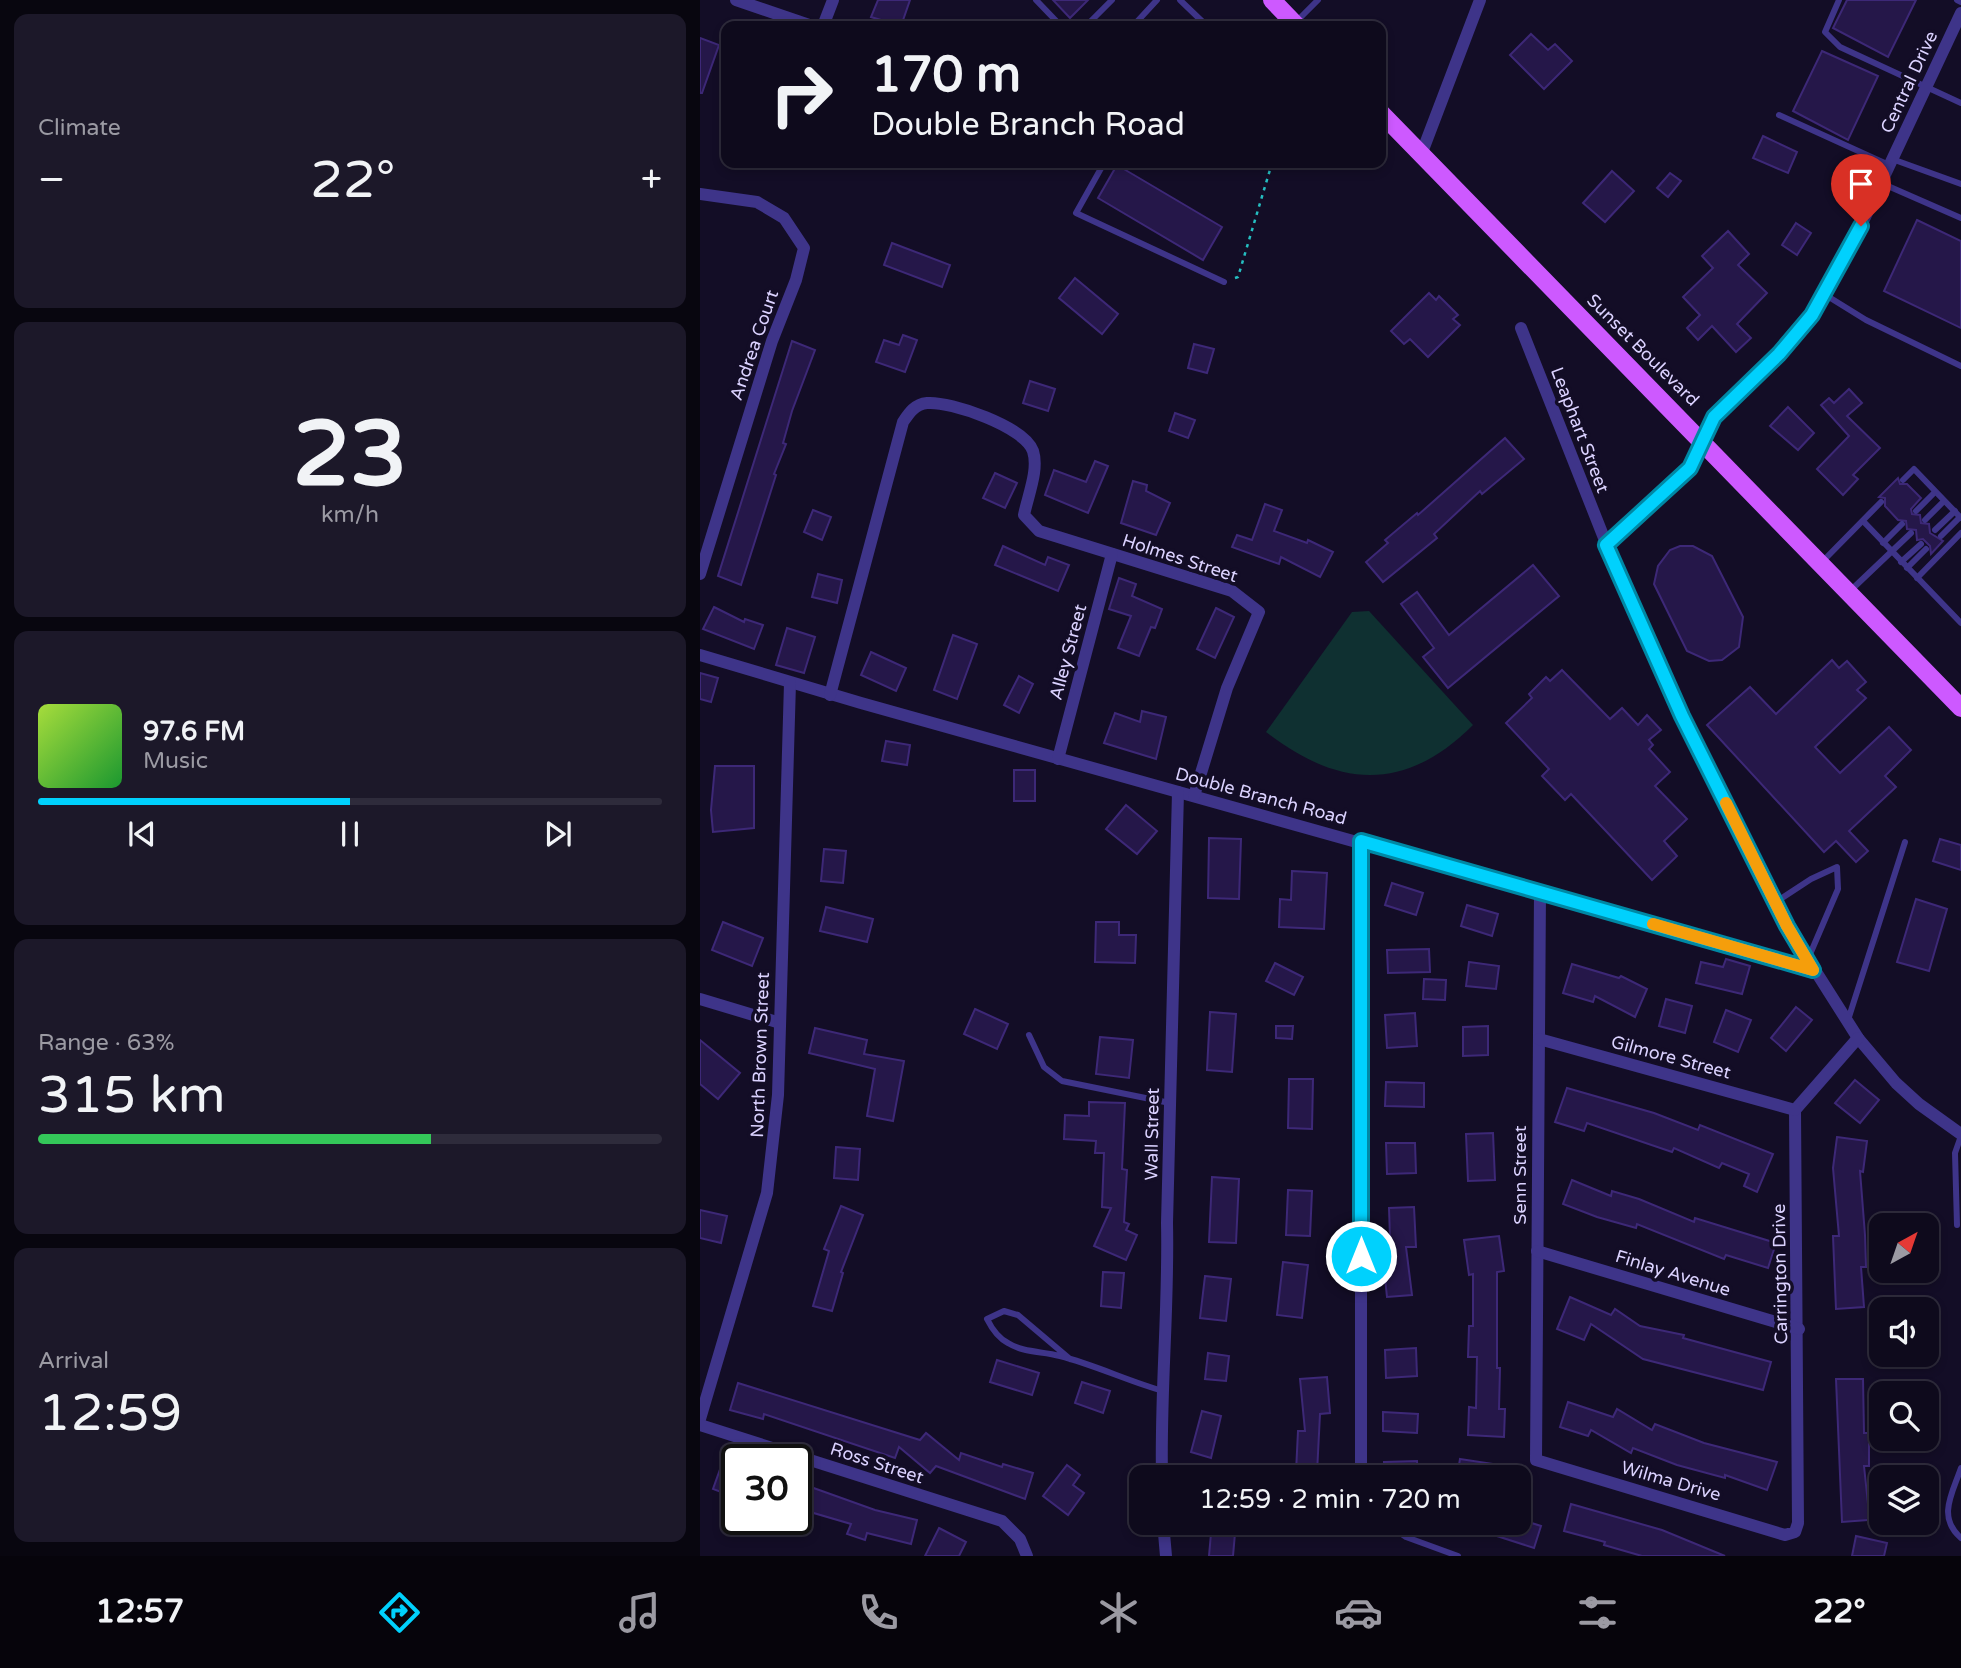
<!DOCTYPE html>
<html lang="en">
<head>
<meta charset="utf-8">
<style>
  body { margin:0; font-family:"Varela Round",sans-serif; background:#1c1829; color:#f1f3f6; height:100vh; display:flex; flex-direction:column; font-size:26px; white-space:nowrap }
  * { box-sizing:border-box; margin:0 }
  p { font-size:23px; color:#9b9aa3 }
  .icon { flex:none; width:38px; height:38px; fill:none; stroke:currentColor; stroke-width:2; stroke-linecap:round; stroke-linejoin:round }
  .map { position:relative; flex:1; overflow:hidden }
  .side { display:flex; flex-direction:column; gap:14px; padding:14px; background:#08060f; width:700px }
  .side>* { flex:none }
  .hud { position:absolute; left:21px; top:21px; width:665px; height:147px; border-radius:14px; box-shadow:0 4px 10px #0003,0 0 0 2px #2e2b3b; background:#0e0a1c; color:#f1f3f6; overflow:hidden }
  .needle { width:46px; rotate:40deg }
  .tools { position:absolute; left:1169px; top:1213px; display:grid; gap:14px }
  .tools a { display:grid; place-items:center; width:70px; height:70px; border-radius:14px; background:#0e0a1c; box-shadow:0 4px 10px #0003,0 0 0 2px #2e2b3b; font-size:35px }
  .speed { position:absolute; left:21px; top:1444px; display:flex; gap:14px; font-size:35px; font-weight:700; text-align:center }
  .speed>* { display:grid; place-content:center; width:91px; height:91px; border-radius:50%; background:#0e0a1c; box-shadow:0 4px 10px #0003,0 0 0 2px #2e2b3b; line-height:1 }
  .speed .limit { border:4px solid #111; border-radius:10px; background:#fff; color:#111 }
  .pin { position:absolute; display:grid; place-items:center; width:60px; height:60px; color:#fff; margin:-72px -30px; border-radius:50% 50% 50% 0; rotate:-45deg; box-shadow:0 0 7px #0007 }
  .pin .icon { rotate:45deg }
  .me { position:absolute; width:77px; margin:-38px; rotate:0deg; stroke-linejoin:round; filter:drop-shadow(0 0 5px #0008) }
  .turn { display:flex; align-items:center; gap:24px; height:147px; padding:0 35px; font-size:32px }
  .turn .icon { width:91px; height:91px; stroke-width:2.5 }
  .turn b { display:block; font-size:49px; line-height:60px }
  .big { font-size:52px; font-weight:600; line-height:1.1 }
  .side .card { flex:1; display:flex; flex-direction:column; justify-content:center; gap:10px; min-width:0; padding:0 24px; border-radius:14px; background:#1c1829 }
  .side .dial { align-items:center; gap:0 }
  .dial b { font-size:91px; line-height:1 }
  .song { display:flex; align-items:center; gap:21px }
  .cover { width:84px; height:84px; border-radius:10px; background:linear-gradient(135deg,hsl(80 70% 55%),hsl(130 70% 35%)) }
  .played { height:7px; border-radius:4px; background:linear-gradient(90deg,#00d1fd 50%,#2e2b3b 50%) }
  .keys { display:flex; justify-content:space-around; direction:ltr }
  .heat { display:flex; justify-content:space-between; align-items:center; font-size:38px; direction:ltr }
  .charge { height:10px; border-radius:5px; background:linear-gradient(90deg,#34c759 63%,#2e2b3b 0) }
  .trip { position:absolute; left:429px; top:1465px; width:402px; height:70px; border-radius:14px; background:#0e0a1c; box-shadow:0 4px 10px #0003,0 0 0 2px #2e2b3b; font-weight:600; line-height:70px; text-align:center }
  .menu { display:flex; height:112px; justify-content:space-around; align-items:center; background:#06040b; color:#9b9aa3 }
  .menu .icon { width:49px; height:49px }
  .menu .on { color:#00d1fd }
  .menu b { font-size:32px; color:#f1f3f6 }
  main { display:flex; flex:1; min-height:0 }
  .map>svg:first-child { display:block }
</style>
</head>
<body>
<main>
<section class="side">
<div class="card"><p>Climate</p>
<div class="heat"><a>−</a><b class="big">22°</b><a>+</a></div>
</div>
<div class="card dial"><b>23</b><p>km/h</p></div>
<div class="card">
<div class="song"><i class="cover"></i><div><b>97.6 FM</b><p>Music</p></div></div>
<div class="played"></div>
<div class="keys"><svg class="icon" aria-label="previous" viewBox="0 0 24 24"><path d="M18 5L8 12l10 7zM5 5v14"/></svg><svg class="icon" aria-label="pause" viewBox="0 0 24 24"><path d="M8 5v14M16 5v14"/></svg><svg class="icon" aria-label="next" viewBox="0 0 24 24"><path d="M6 5l10 7-10 7zM19 5v14"/></svg></div>
</div>
<div class="card"><p>Range · 63%</p><b class="big">315 km</b><div class="charge"></div></div>
<div class="card"><p>Arrival</p><b class="big">12:59</b></div>
</section>
<div class="map">
<svg width="1261" height="1556" viewBox="0 0 1261 1556">
  <rect width="100%" height="100%" fill="#130d26"/>
  <!-- green -->
  <path fill="#0f3031" d="M669 611 773 725C705 793 638 788 566 732L652 612Z"/>
  <!-- building -->
  <g fill="#251749" stroke="#3d2877" stroke-width="2">
    <polygon points="178,0 210,0 201,26 171,17"/>
    <polygon points="353,0 388,0 370,18"/>
    <polygon points="1147,0 1216,0 1188,57 1133,28"/>
    <polygon points="831,34 848,50 855,44 872,61 844,89 810,55"/>
    <polygon points="0,38 19,45 2,93 0,93"/>
    <polygon points="1122,51 1178,76 1148,140 1093,111"/>
    <polygon points="1063,136 1097,152 1088,173 1053,158"/>
    <polygon points="417,165 522,227 503,260 398,198"/>
    <polygon points="912,171 934,191 905,222 883,203"/>
    <polygon points="970,173 981,181 968,197 957,188"/>
    <polygon points="1217,220 1261,241 1261,328 1184,291"/>
    <polygon points="1096,223 1111,233 1097,255 1082,245"/>
    <polygon points="1028,231 1049,254 1038,265 1067,293 1037,324 1051,338 1036,352 1012,326 998,340 987,328 1000,315 983,297 1013,268 1002,256"/>
    <polygon points="192,243 250,265 242,287 184,265"/>
    <polygon points="375,278 418,314 402,334 359,298"/>
    <polygon points="729,293 736,300 739,296 758,315 753,319 760,325 728,357 710,339 704,344 691,331"/>
    <polygon points="203,335 217,340 205,372 176,362 184,340 199,345"/>
    <polygon points="92,341 115,350 92,411 83,443 86,444 74,474 76,475 41,585 18,576"/>
    <polygon points="494,344 514,349 507,373 488,368"/>
    <polygon points="330,381 355,389 348,411 323,403"/>
    <polygon points="1149,389 1162,403 1147,416 1180,448 1153,475 1158,479 1143,495 1117,469 1149,436 1121,405 1129,398 1134,403"/>
    <polygon points="1088,407 1114,433 1098,450 1070,426"/>
    <polygon points="475,413 495,420 488,438 469,431"/>
    <polygon points="805,438 824,459 782,494 780,491 734,534 737,538 683,582 666,562 688,543 685,540 717,513 718,515"/>
    <polygon points="395,461 408,466 388,513 345,495 354,470 386,482"/>
    <polygon points="295,473 317,483 305,508 283,498"/>
    <polygon points="1198,478 1200,484 1207,484 1221,498 1211,509 1212,514 1220,515 1221,523 1229,524 1230,533 1243,541 1231,554 1230,546 1223,539 1217,540 1216,530 1207,529 1206,521 1198,520 1185,506 1185,498 1179,497"/>
    <polygon points="433,481 447,485 446,491 470,503 456,535 421,523"/>
    <polygon points="565,504 582,510 574,531 607,543 608,540 633,552 620,577 581,557 579,564 532,547 537,535 552,540"/>
    <polygon points="113,510 131,517 122,540 104,532"/>
    <polygon points="303,546 345,565 348,557 369,565 358,591 295,565"/>
    <polygon points="980,546 993,546 1012,556 1043,617 1039,647 1022,660 1009,661 987,651 954,584 958,566 970,550"/>
    <polygon points="833,565 859,596 748,688 723,657 734,648 701,604 717,592 749,635"/>
    <polygon points="118,574 142,580 137,603 112,597"/>
    <polygon points="419,578 436,584 432,596 462,609 455,628 451,627 439,656 418,648 431,616 409,609"/>
    <polygon points="14,607 44,622 45,619 63,625 54,649 3,629"/>
    <polygon points="516,608 534,617 515,658 497,649"/>
    <polygon points="87,628 115,637 104,673 76,665"/>
    <polygon points="253,635 277,644 257,699 234,690"/>
    <polygon points="171,652 206,668 196,691 161,675"/>
    <polygon points="1132,660 1139,668 1147,661 1166,682 1157,690 1166,698 1115,747 1140,773 1189,727 1211,750 1185,776 1196,787 1149,831 1168,851 1156,862 1136,841 1124,852 1007,725 1050,687 1076,714"/>
    <polygon points="862,670 910,719 922,708 938,725 947,715 961,730 949,740 953,745 949,749 970,772 955,786 987,819 964,841 977,856 952,880 871,794 865,800 842,776 849,769 806,723 832,698 829,694 846,677 850,681"/>
    <polygon points="0,673 18,678 11,702 0,699"/>
    <polygon points="319,676 333,684 319,713 304,705"/>
    <polygon points="442,711 466,717 456,759 404,743 415,713 440,722"/>
    <polygon points="186,741 210,745 207,765 182,761"/>
    <polygon points="15,766 54,766 54,828 13,832 11,810"/>
    <rect x="314" y="770" width="21" height="31"/>
    <polygon points="426,805 457,831 437,854 406,829"/>
    <polygon points="509,838 541,839 539,899 508,898"/>
    <polygon points="1240,839 1261,845 1261,870 1233,861"/>
    <polygon points="124,849 146,851 143,883 121,881"/>
    <polygon points="592,871 627,873 624,929 579,927 580,899 591,900"/>
    <polygon points="692,883 723,893 716,915 685,905"/>
    <polygon points="1216,899 1247,909 1229,971 1197,962"/>
    <polygon points="767,905 798,914 792,936 761,926"/>
    <polygon points="126,907 173,919 167,942 120,931"/>
    <polygon points="23,922 63,938 52,966 12,950"/>
    <polygon points="396,922 419,922 419,935 436,935 435,963 395,962"/>
    <polygon points="729,949 730,972 688,973 687,950"/>
    <polygon points="1026,959 1050,966 1042,994 996,983 1001,962 1023,967"/>
    <polygon points="769,962 799,966 796,989 766,986"/>
    <polygon points="575,963 603,977 594,995 566,981"/>
    <polygon points="872,964 919,978 921,976 947,989 935,1017 895,996 893,1002 863,993"/>
    <polygon points="724,979 746,980 745,1000 723,999"/>
    <polygon points="966,999 992,1006 985,1033 959,1026"/>
    <polygon points="1096,1007 1112,1020 1086,1051 1071,1038"/>
    <polygon points="275,1009 308,1024 297,1049 264,1034"/>
    <polygon points="1026,1010 1051,1020 1038,1052 1014,1042"/>
    <polygon points="510,1012 536,1014 532,1072 507,1070"/>
    <polygon points="715,1013 717,1046 687,1048 685,1015"/>
    <polygon points="576,1026 593,1026 592,1039 576,1038"/>
    <polygon points="788,1026 788,1055 763,1056 763,1027"/>
    <polygon points="115,1028 167,1040 164,1054 204,1061 193,1121 167,1116 175,1069 109,1053"/>
    <polygon points="400,1037 433,1040 429,1078 396,1074"/>
    <polygon points="0,1040 40,1073 18,1099 0,1084"/>
    <polygon points="589,1079 613,1079 612,1129 588,1128"/>
    <polygon points="1155,1080 1179,1100 1160,1123 1135,1103"/>
    <polygon points="686,1082 724,1083 724,1107 685,1106"/>
    <polygon points="867,1088 954,1113 998,1130 1000,1125 1073,1154 1057,1192 1044,1186 1049,1174 1022,1163 1019,1168 974,1148 972,1152 887,1123 884,1131 855,1122"/>
    <polygon points="389,1102 425,1103 422,1169 427,1170 424,1222 429,1224 426,1230 437,1235 426,1260 394,1246 411,1208 402,1207 404,1153 395,1153 396,1141 364,1139 365,1115 389,1116"/>
    <polygon points="793,1133 795,1180 768,1181 766,1134"/>
    <polygon points="1137,1137 1167,1141 1163,1172 1160,1171 1165,1235 1166,1267 1161,1267 1164,1307 1136,1309 1133,1236 1139,1236 1133,1168"/>
    <polygon points="686,1143 715,1143 716,1173 687,1174"/>
    <polygon points="136,1147 160,1149 158,1180 134,1178"/>
    <polygon points="512,1177 539,1179 536,1243 509,1242"/>
    <polygon points="872,1180 911,1196 912,1191 939,1199 994,1222 995,1218 1076,1243 1068,1268 1026,1255 1024,1259 937,1224 936,1228 897,1217 863,1204"/>
    <polygon points="588,1190 612,1191 610,1236 586,1235"/>
    <polygon points="141,1206 163,1215 141,1272 143,1273 132,1311 113,1306 129,1251 124,1249"/>
    <polygon points="714,1207 716,1247 706,1247 712,1295 687,1297 684,1268 691,1268 689,1208"/>
    <polygon points="0,1210 27,1216 21,1243 0,1238"/>
    <polygon points="799,1236 804,1271 797,1272 797,1368 800,1368 799,1409 805,1409 804,1437 768,1435 769,1407 776,1408 777,1357 768,1357 769,1326 773,1326 773,1274 769,1275 764,1240"/>
    <polygon points="583,1262 608,1265 602,1318 577,1315"/>
    <polygon points="403,1272 424,1273 421,1308 401,1306"/>
    <polygon points="505,1276 531,1279 526,1321 500,1318"/>
    <polygon points="870,1297 911,1315 915,1309 940,1326 984,1335 983,1338 1071,1362 1063,1390 943,1359 891,1324 884,1340 857,1329"/>
    <polygon points="716,1348 717,1376 686,1378 685,1350"/>
    <polygon points="508,1353 529,1356 526,1381 505,1379"/>
    <polygon points="297,1360 339,1373 332,1395 290,1382"/>
    <polygon points="627,1377 630,1413 620,1414 617,1473 596,1472 598,1431 605,1431 600,1379"/>
    <polygon points="1136,1379 1163,1379 1164,1433 1169,1433 1169,1466 1164,1466 1168,1504 1179,1503 1181,1519 1142,1522"/>
    <polygon points="382,1382 410,1391 403,1413 375,1403"/>
    <polygon points="38,1383 220,1440 226,1433 259,1460 261,1453 302,1467 303,1464 333,1473 325,1499 236,1466 230,1473 199,1447 195,1458 64,1414 63,1419 30,1410"/>
    <polygon points="868,1402 913,1417 917,1409 952,1430 955,1424 1004,1443 1077,1462 1067,1490 1025,1475 1025,1478 977,1465 933,1448 931,1453 891,1430 888,1436 860,1427"/>
    <polygon points="502,1411 521,1416 511,1458 491,1452"/>
    <polygon points="683,1412 718,1414 717,1433 683,1431"/>
    <polygon points="760,1459 800,1465 797,1477 757,1477"/>
    <polygon points="23,1461 37,1466 37,1498 13,1489"/>
    <polygon points="717,1461 718,1477 684,1477 684,1462"/>
    <polygon points="367,1465 380,1475 373,1485 384,1493 368,1515 343,1496"/>
    <polygon points="108,1486 175,1510 217,1520 211,1544 167,1533 165,1540 147,1534 151,1524 100,1509"/>
    <polygon points="871,1504 962,1530 1025,1556 942,1556 904,1545 905,1542 864,1531"/>
    <polygon points="819,1519 841,1526 834,1548 797,1536 802,1522 819,1522"/>
    <polygon points="512,1522 536,1522 533,1556 509,1556"/>
    <polygon points="239,1528 266,1542 259,1556 225,1556"/>
    <polygon points="1156,1536 1187,1543 1184,1556 1152,1556"/>
  </g>
  <g fill="none" stroke-linecap="round" stroke-linejoin="round">
    <!-- path -->
    <polyline stroke="#25bec1" stroke-width="2.5" stroke-dasharray="3.5 5" stroke-linecap="butt" points="535,278 538,277 572,163"/>
    <!-- lane -->
    <g stroke="#3e3489" stroke-width="6">
      <polyline points="336,0 361,26"/>
      <polyline points="480,0 507,26"/>
      <polyline points="1139,0 1125,32 1140,47 1261,103"/>
      <polyline points="1257,0 1261,2"/>
      <polyline points="596,22 618,0"/>
      <polyline points="386,26 412,0"/>
      <polyline points="433,26 457,0"/>
      <polyline points="1079,115 1189,165"/>
      <polyline points="1192,159 1261,184"/>
      <polyline points="404,163 376,213 524,282"/>
      <polyline points="1181,183 1261,218"/>
      <polyline points="1124,294 1166,320 1261,366"/>
      <polyline points="1203,480 1214,469 1261,518"/>
      <polyline points="1216,511 1235,492"/>
      <polyline points="1225,520 1244,501"/>
      <polyline points="1163,521 1261,623"/>
      <polyline points="1235,530 1255,511"/>
      <polyline points="1241,536 1260,517"/>
      <polyline points="1183,543 1202,524"/>
      <polyline points="1122,562 1181,502"/>
      <polyline points="1201,562 1221,544"/>
      <polyline points="1207,568 1226,549"/>
      <polyline points="1217,578 1261,533"/>
      <polyline points="1149,592 1211,533"/>
      <polyline points="1076,902 1111,879 1137,867 1138,889 1108,959"/>
      <polyline points="1148,1020 1205,842"/>
      <polyline points="329,1035 344,1067 362,1081 470,1103"/>
      <polyline points="1257,1225 1255,1153 1261,1136"/>
      <path d="M370 1359 318 1315 304 1311 287 1319C292 1329 298 1338 308 1343 324 1353 342 1351 360 1356 395 1365 428 1381 463 1391"/>
      <path d="M1261 1468C1252 1494 1237 1517 1261 1538"/>
      <polyline points="684,1522 706,1537 758,1556"/>
    </g>
    <!-- street -->
    <g stroke="#3e3489" stroke-width="12">
      <polyline points="36,0 112,26"/>
      <polyline points="123,26 133,0"/>
      <polyline points="721,155 780,0"/>
      <polyline points="0,194 57,202 84,218 104,248 96,280 72,341 0,574"/>
      <polyline points="821,328 921,581 982,716 1087,926 1158,1038 1196,1083 1219,1104 1261,1134"/>
      <polyline points="906,545 990,468 1014,417 1079,354 1113,315 1151,247 1261,13"/>
      <polyline points="0,655 161,703 1113,970"/>
      <path d="M130 695 203 422C209 413 215 404 227 403 251 401 325 427 333 451 339 470 328 495 324 515L339 531 532 591 559 612 527 688 494 796"/>
      <polyline points="358,759 412,554"/>
      <polyline points="661,841 661,1477"/>
      <polyline points="840,892 836,1460 1085,1535 1095,1532 1098,1523 1095,1110 1158,1038"/>
      <polyline points="0,999 80,1023"/>
      <polyline points="839,1039 1095,1110"/>
      <polyline points="837,1251 1099,1329"/>
      <polyline points="0,1419 67,1193 78,1095 90,683"/>
      <polyline points="0,1425 302,1521 320,1539 327,1556"/>
      <path d="M462 1477C460 1392 469 1308 467 1223L478 792"/>
      <polyline points="463,1522 466,1556"/>
    </g>
    <!-- primary -->
    <g stroke="#cd59ff" stroke-width="18">
      <polyline points="572,0 597,26"/>
      <polyline points="681,113 1261,708"/>
    </g>
  </g>
  <g fill="none" stroke-linecap="round" stroke-linejoin="round">
    <!-- route casing -->
    <g stroke="#0088a4" stroke-width="18">
      <polyline id="route" points="661,1256 661,841 1113,970 1087,926 982,716 906,545 990,468 1014,417 1079,354 1112,315 1161,226"/>
    </g>
    <!-- route -->
    <use href="#route" stroke="#00d1fd" stroke-width="12"/>
    <!-- slow -->
    <polyline stroke="#f59e0b" stroke-width="12" points="953,924 1113,970 1087,926 1026,803"/>
  </g>
  <g text-anchor="middle" dominant-baseline="central" stroke-width="7" stroke-linejoin="round" paint-order="stroke">
    <!-- street labels -->
    <g font-size="18" fill="#dbd2ff" stroke="#130d26">
      <text transform="translate(1209 82) rotate(-65)">Central Drive</text>
      <text transform="translate(54 345) rotate(-71)">Andrea Court</text>
      <text transform="translate(943 350) rotate(45)">Sunset Boulevard</text>
      <text transform="translate(880 430) rotate(69)">Leaphart Street</text>
      <text transform="translate(480 558) rotate(18)">Holmes Street</text>
      <text transform="translate(368 652) rotate(-75)">Alley Street</text>
      <text transform="translate(561 796) rotate(15)">Double Branch Road</text>
      <text transform="translate(60 1055) rotate(-88)">North Brown Street</text>
      <text transform="translate(971 1057) rotate(15)">Gilmore Street</text>
      <text transform="translate(452 1134) rotate(-89)">Wall Street</text>
      <text transform="translate(820 1175) rotate(-90)">Senn Street</text>
      <text transform="translate(973 1273) rotate(17)">Finlay Avenue</text>
      <text transform="translate(1080 1274) rotate(-91)">Carrington Drive</text>
      <text transform="translate(177 1463) rotate(18)">Ross Street</text>
      <text transform="translate(971 1481) rotate(16)">Wilma Drive</text>
    </g>
  </g>
</svg>
<div class="tools">
<a><svg class="needle" viewBox="-14 -14 28 28"><path d="M0-13l5 13h-10z" fill="#e53935"/><path d="M0 13l5-13h-10z" fill="#9b9aa3"/></svg></a>
<a><svg class="icon" aria-label="sound" viewBox="0 0 24 24"><path d="M4 9h4l5-4v14l-5-4H4zM17 9q2 3 0 6"/></svg></a>
<a><svg class="icon" aria-label="search" viewBox="0 0 24 24"><circle cx="10" cy="10" r="6"/><path d="M15 15l6 6"/></svg></a>
<a><svg class="icon" aria-label="layers" viewBox="0 0 24 24"><path d="M12 4l9 5-9 5-9-5zM3 14l9 5 9-5"/></svg></a>
</div>
<div class="speed"><div class="limit">30</div></div>
<div class="pin" style="left:1161px;top:226px;background:#d93025"><svg class="icon" aria-label="arrive" viewBox="0 0 24 24"><path d="M6 21V4h12l-3 4 3 4H6"/></svg></div>
<svg class="me" style="left:661px;top:1256px" viewBox="-20 -20 40 40"><circle r="17" fill="#00d1fd" stroke="#fff" stroke-width="3"/><path d="M0-11L8 9 0 5-8 9z" fill="#fff"/></svg>
<div class="trip">12:59 · 2 min · 720 m</div>
<div class="hud">
<div class="turn"><svg class="icon" aria-label="right" viewBox="0 0 24 24"><path d="M7 20v-9h11M14 6l5 5-5 5"/></svg><div><b>170 m</b>Double Branch Road</div></div>
</div>
</div>
</main>
<nav class="menu">
<b>12:57</b>
<svg class="icon on" aria-label="directions" viewBox="0 0 24 24"><path d="M12 3l9 9-9 9-9-9zM9 14v-3h6M13 9l2 2-2 2"/></svg>
<svg class="icon" aria-label="music" viewBox="0 0 24 24"><path d="M9 18V5l10-2v13"/><circle cx="6" cy="18" r="3"/><circle cx="16" cy="16" r="3"/></svg>
<svg class="icon" aria-label="phone" viewBox="0 0 24 24"><path d="M5 4h4l2 5-3 2q2 4 5 5l2-3 5 2v4C11 20 4 13 5 4z"/></svg>
<svg class="icon" aria-label="climate" viewBox="0 0 24 24"><path d="M12 3v18M4 7l16 10M4 17L20 7"/></svg>
<svg class="icon" aria-label="car" viewBox="0 0 24 24"><path d="M5 17H2v-5l4-1 3-4h7l3 4 3 1v5h-3M9 17h6M6 11h13"/><circle cx="7" cy="17" r="2"/><circle cx="17" cy="17" r="2"/></svg>
<svg class="icon" aria-label="filters" viewBox="0 0 24 24"><path d="M4 7h16M4 17h16"/><circle cx="9" cy="7" r="2"/><circle cx="15" cy="17" r="2"/></svg>
<b>22°</b>
</nav>
</body>
</html>
